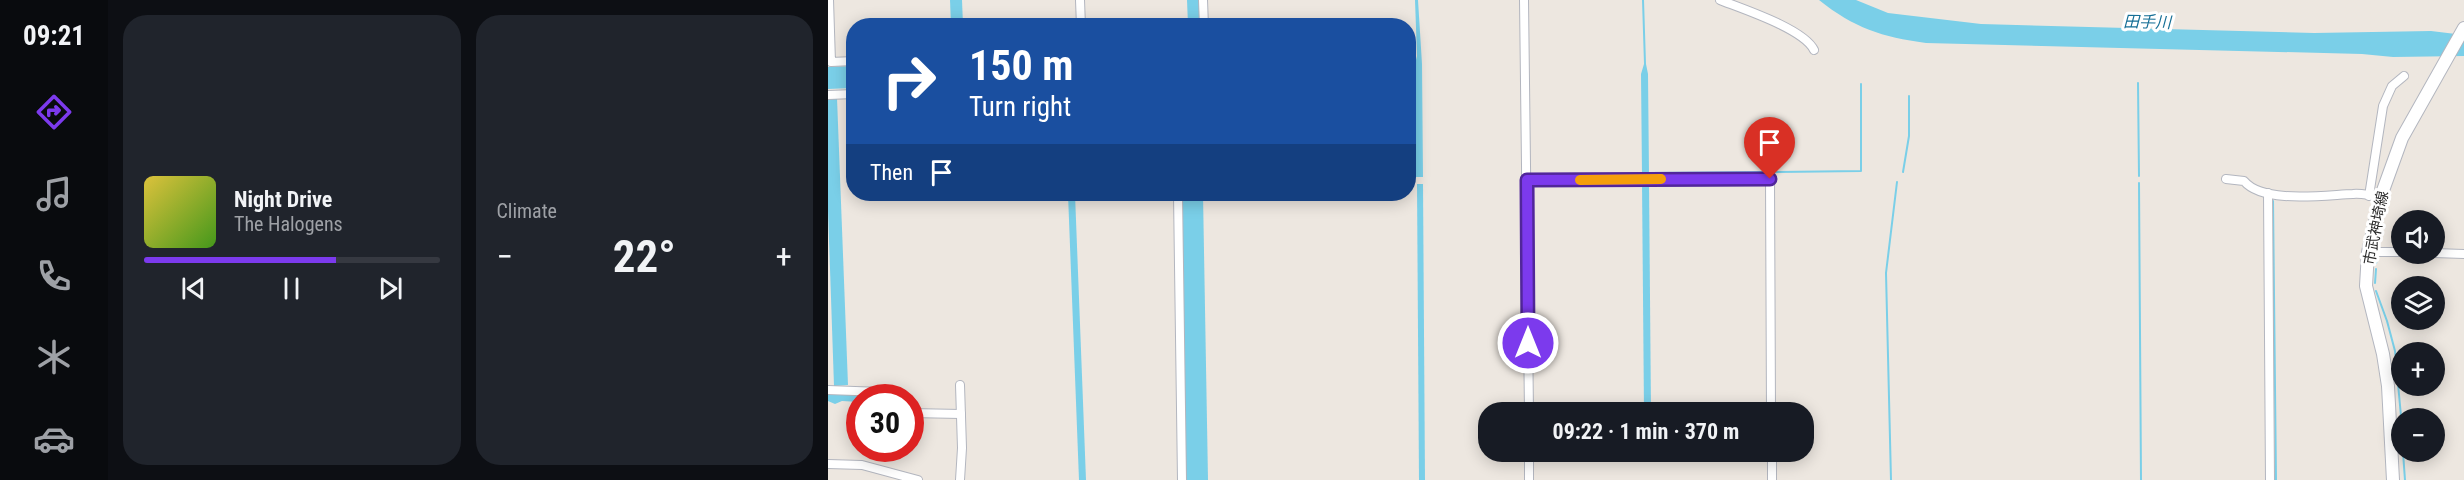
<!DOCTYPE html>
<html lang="en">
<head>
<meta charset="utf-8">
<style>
  body { margin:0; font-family:"Roboto Condensed","Noto Sans JP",sans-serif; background:#20242c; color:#f1f3f6; height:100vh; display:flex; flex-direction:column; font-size:22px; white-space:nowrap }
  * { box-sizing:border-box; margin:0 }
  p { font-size:20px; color:#9ea1a6 }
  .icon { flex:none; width:33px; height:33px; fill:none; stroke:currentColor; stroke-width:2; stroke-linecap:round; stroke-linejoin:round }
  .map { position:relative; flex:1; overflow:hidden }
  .panel { display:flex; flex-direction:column; gap:15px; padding:15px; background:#0d0f14; width:720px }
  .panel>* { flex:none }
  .top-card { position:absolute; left:18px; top:18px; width:570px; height:183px; border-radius:24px; box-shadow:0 3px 15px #0003; background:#1a4fa0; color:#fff; overflow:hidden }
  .tools { position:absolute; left:1563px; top:210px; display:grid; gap:12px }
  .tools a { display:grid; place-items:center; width:54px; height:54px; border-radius:50%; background:#171b24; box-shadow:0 3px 15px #0003; font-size:30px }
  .speed { position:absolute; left:18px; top:384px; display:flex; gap:12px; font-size:30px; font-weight:700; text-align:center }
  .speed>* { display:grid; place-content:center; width:78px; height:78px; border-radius:50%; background:#171b24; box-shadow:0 3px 15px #0003; line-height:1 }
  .speed .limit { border:9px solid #d22; background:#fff; color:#111 }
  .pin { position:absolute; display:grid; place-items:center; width:51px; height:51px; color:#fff; margin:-62px -26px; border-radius:50% 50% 50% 0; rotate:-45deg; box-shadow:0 0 6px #0007 }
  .pin .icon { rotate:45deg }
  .me { position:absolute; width:66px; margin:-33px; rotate:0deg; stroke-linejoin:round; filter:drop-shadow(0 0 4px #0008) }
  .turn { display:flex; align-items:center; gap:21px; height:126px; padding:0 24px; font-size:27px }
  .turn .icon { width:78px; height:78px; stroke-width:2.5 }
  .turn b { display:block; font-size:42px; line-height:51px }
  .then { display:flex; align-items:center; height:57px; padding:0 24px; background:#0003; gap:12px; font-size:22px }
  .big { font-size:45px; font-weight:700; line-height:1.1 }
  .panel .tile { flex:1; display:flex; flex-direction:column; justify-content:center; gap:9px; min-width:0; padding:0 21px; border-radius:24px; background:#20242c }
  .song { display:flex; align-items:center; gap:18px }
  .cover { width:72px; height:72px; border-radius:9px; background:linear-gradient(135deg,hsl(50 70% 55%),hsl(100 70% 35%)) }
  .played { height:6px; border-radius:3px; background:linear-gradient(90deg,#7c3aed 65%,#363941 65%) }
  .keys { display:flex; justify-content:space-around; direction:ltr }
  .heat { display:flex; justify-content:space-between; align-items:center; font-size:33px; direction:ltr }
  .panel .tiles { flex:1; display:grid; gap:15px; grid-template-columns:repeat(2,1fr) }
  .trip { position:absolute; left:650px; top:402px; width:336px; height:60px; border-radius:24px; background:#171b24; box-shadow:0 3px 15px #0003; font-weight:700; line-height:60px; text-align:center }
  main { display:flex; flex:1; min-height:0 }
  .tabs { display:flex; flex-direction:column; width:108px; justify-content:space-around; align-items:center; background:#090b0e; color:#9ea1a6 }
  .tabs .icon { width:42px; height:42px }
  .tabs .active { color:#7c3aed }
  .tabs b { font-size:27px; color:#f1f3f6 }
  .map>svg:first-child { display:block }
</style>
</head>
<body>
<main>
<nav class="tabs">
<b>09:21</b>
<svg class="icon active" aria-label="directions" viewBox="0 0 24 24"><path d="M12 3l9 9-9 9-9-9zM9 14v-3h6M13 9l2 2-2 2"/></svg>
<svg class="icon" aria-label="music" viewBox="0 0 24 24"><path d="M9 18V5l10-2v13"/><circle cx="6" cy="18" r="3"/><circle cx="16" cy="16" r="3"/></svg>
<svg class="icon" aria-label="phone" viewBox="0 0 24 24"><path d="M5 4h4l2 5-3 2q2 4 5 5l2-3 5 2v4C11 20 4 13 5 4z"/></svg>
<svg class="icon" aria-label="climate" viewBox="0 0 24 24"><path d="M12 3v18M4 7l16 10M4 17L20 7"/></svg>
<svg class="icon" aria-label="car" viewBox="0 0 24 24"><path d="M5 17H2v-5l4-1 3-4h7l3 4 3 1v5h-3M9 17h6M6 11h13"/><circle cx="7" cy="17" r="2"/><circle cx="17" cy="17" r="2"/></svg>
</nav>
<section class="panel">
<div class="tiles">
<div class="tile">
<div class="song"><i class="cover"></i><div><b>Night Drive</b><p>The Halogens</p></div></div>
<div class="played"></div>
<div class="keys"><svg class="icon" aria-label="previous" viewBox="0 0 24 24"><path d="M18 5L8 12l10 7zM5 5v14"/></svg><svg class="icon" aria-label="pause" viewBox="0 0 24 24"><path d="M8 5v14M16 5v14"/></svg><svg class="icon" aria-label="next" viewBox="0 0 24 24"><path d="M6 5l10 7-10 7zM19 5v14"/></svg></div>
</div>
<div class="tile"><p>Climate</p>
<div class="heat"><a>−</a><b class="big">22°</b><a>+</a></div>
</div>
</div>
</section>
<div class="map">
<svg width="1636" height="480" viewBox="0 0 1636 480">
  <rect width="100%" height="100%" fill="#ede7e0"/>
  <!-- water -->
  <g fill="#7acfe8">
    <polygon points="122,0 134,0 135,25 123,25"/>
    <polygon points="359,0 371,0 372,25 360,25"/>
    <polygon points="587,0 590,0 594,64 595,177 588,177 587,64 589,56"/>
    <polygon points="814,0 816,0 818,64 820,74 821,175 814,175 813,74 816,64"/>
    <path d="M991 0H1028L1060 13 1153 24 1486 33 1603 31 1636 35V56L1565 57 1534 54 1098 43C1054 37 1026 28 991 0Z"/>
    <polygon points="25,66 25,88 0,89 0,67"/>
    <polygon points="0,98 9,98 20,385 6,386 0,210"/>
    <polygon points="814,182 821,182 823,412 816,412"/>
    <polygon points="589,184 595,184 597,480 591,480"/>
    <polygon points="240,194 247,194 258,480 251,480"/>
    <polygon points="354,194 375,194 380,480 358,480"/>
    <polygon points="25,394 51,397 32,398 31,402 14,401 7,404 0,401 0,395"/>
  </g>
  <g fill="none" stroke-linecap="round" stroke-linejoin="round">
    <!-- stream -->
    <g stroke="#7acfe8" stroke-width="2">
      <polyline points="1310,83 1311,176"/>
      <polyline points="946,172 1033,171 1033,84"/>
      <polyline points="1075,172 1081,136 1081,96"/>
      <polyline points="820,173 937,172"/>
      <polyline points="1311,183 1313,480"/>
      <polyline points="1445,201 1448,480"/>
      <polyline points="1548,263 1550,255"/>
      <polyline points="1547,283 1548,269"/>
      <polyline points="1548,291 1559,321 1567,351 1574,427"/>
      <polyline points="1575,452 1577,480"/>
      <polyline points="1063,480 1058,273 1069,182"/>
    </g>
    <!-- street casing -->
    <g stroke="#b3b6bf" stroke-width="10">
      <g id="street">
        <polyline points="1,0 3,62 26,61"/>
        <polyline points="252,0 253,26"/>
        <polyline points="375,0 376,26"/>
        <polyline points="696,0 701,412"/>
        <path d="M892 0C915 9 976 29 986 50"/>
        <polyline points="0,95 26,94"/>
        <path d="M1398 179 1416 181C1435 204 1497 195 1525 194 1534 193 1543 196 1553 196"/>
        <polyline points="699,180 942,179 943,412"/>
        <polyline points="1440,193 1442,480"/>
        <polyline points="350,194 354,480"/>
        <polyline points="1541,196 1555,106 1564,86 1576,76"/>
        <polyline points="1540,252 1574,252"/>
        <polyline points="1606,253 1636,254"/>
        <polyline points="0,390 54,392 59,398"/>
        <polyline points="82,413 133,414"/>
        <polyline points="701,452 701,480"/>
        <polyline points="944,452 944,480"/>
        <polyline points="0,464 34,465 90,480"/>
        <polyline points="132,480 134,448 132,385"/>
      </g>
    </g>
    <!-- secondary casing -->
    <g stroke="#b3b6bf" stroke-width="14">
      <polyline id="secondary" points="1565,480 1560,386 1555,354 1538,286 1540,252 1553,196 1574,138 1636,28"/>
    </g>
    <!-- street -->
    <use href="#street" stroke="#fff" stroke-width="8"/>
    <!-- secondary -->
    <use href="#secondary" stroke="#fff" stroke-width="12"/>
  </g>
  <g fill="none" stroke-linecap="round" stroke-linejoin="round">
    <!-- route casing -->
    <g stroke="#51269a" stroke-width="15">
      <polyline id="route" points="700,343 699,180 942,179"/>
    </g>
    <!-- route -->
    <use href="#route" stroke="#7c3aed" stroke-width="10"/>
    <!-- slow -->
    <polyline stroke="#f59e0b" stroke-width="10" points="752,180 833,179"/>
  </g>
  <g text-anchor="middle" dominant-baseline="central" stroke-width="6" stroke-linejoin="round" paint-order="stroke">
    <!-- street labels -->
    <g font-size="15" fill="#2c2c2c" stroke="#fff">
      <text transform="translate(1548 228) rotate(-79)">市武神埼線</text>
    </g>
    <!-- water labels -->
    <g font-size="16" font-style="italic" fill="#166f96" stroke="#fff">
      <text transform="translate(1319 22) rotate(1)">田手川</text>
    </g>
  </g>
</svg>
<div class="tools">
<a><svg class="icon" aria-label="sound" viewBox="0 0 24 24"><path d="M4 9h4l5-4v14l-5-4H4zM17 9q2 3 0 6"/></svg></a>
<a><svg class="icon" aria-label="layers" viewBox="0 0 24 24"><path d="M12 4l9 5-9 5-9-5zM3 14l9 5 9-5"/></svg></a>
<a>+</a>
<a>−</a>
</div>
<div class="speed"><div class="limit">30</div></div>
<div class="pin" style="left:942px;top:179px;background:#d93025"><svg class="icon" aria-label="arrive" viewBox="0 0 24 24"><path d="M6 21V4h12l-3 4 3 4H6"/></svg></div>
<svg class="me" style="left:700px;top:343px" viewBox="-20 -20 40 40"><circle r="17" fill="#7c3aed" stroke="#fff" stroke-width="3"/><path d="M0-11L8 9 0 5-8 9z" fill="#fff"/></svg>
<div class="trip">09:22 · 1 min · 370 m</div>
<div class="top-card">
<div class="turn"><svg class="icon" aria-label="right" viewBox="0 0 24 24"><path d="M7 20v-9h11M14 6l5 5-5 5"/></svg><div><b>150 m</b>Turn right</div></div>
<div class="then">Then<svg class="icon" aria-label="arrive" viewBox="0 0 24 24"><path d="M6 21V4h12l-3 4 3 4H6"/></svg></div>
</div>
</div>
</main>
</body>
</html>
